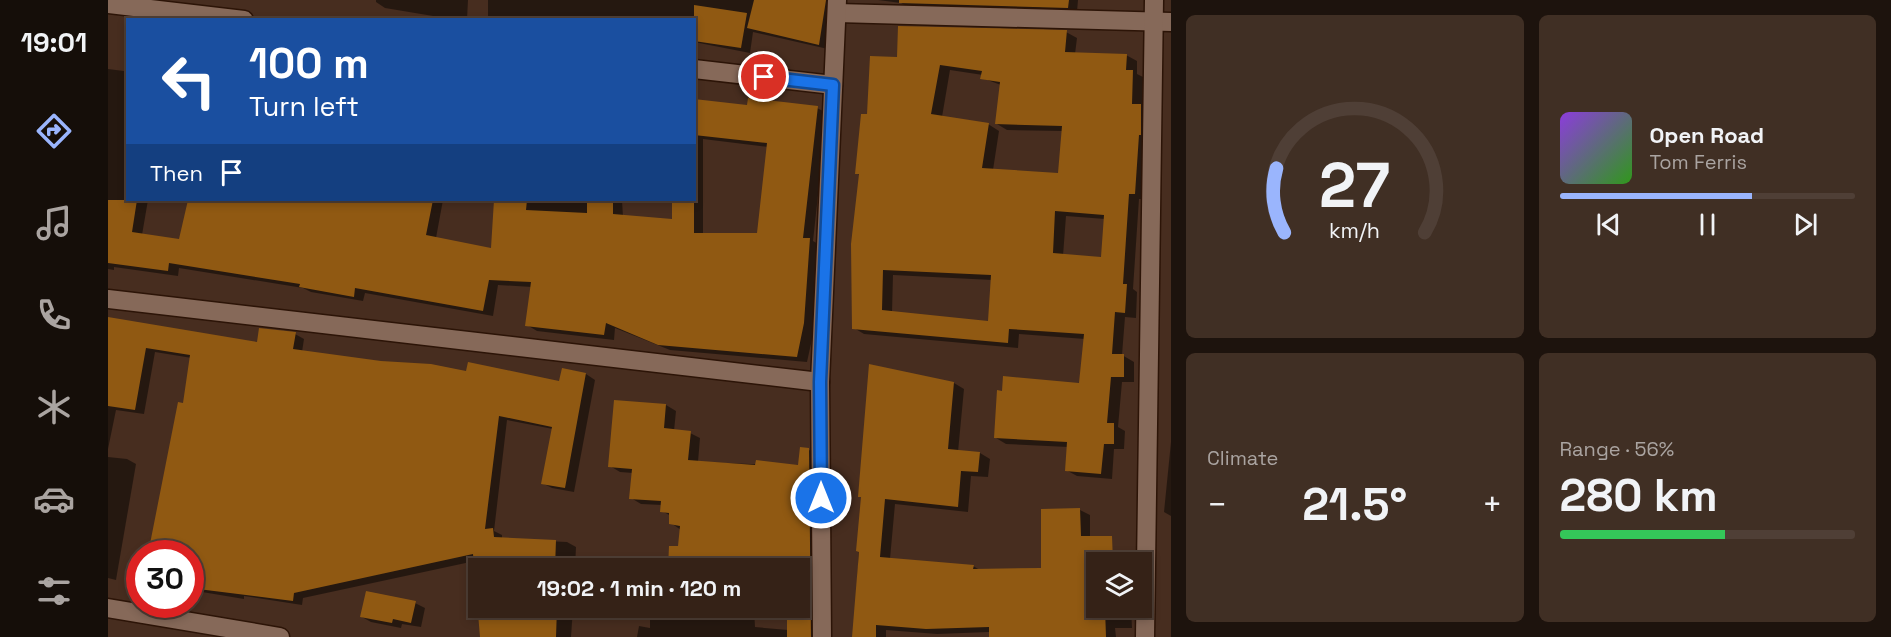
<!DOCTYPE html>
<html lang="en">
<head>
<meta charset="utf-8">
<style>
  body { margin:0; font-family:"Space Grotesk",sans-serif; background:#402f24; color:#f1f3f6; height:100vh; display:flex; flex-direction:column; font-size:22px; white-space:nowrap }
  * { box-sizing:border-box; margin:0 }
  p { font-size:20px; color:#aaa4a1 }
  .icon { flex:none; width:33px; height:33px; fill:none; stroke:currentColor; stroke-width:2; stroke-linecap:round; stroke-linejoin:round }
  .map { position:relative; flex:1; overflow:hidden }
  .sheet { display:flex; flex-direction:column; gap:15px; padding:15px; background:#1d130d; width:720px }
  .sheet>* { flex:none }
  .guide { position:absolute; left:18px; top:18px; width:570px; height:183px; border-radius:0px; box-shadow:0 3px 9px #0003,0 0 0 2px #4f3f36; background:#1a4fa0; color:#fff; overflow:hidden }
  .controls { position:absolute; left:978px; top:552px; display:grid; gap:12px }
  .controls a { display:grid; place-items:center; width:66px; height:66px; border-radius:0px; background:#352217; box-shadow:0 3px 9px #0003,0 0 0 2px #4f3f36; font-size:30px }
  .speed { position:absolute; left:18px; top:540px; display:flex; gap:12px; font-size:30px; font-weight:700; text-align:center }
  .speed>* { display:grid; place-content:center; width:78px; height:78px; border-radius:50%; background:#352217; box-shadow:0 3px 9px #0003,0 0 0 2px #4f3f36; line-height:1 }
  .speed .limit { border:9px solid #d22; background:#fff; color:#111 }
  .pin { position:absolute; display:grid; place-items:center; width:51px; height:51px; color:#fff; margin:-26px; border:3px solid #fff; border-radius:50%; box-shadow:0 2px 6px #0007 }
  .me { position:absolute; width:66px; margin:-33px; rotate:0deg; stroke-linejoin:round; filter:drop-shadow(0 0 4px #0008) }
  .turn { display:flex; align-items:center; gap:21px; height:126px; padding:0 24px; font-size:27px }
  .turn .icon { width:78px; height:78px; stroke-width:2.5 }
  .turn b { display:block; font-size:42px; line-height:51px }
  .then { display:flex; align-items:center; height:57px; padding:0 24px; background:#0003; gap:12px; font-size:22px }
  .big { font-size:45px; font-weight:700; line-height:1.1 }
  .sheet .card { flex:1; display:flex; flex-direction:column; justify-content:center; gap:9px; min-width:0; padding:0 21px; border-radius:9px; background:#402f24 }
  .sheet .dial { align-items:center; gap:0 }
  .dial svg { height:156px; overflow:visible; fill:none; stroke:#4f3f36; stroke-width:7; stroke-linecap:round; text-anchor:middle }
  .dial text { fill:#f1f3f6; stroke:none }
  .song { display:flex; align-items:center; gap:18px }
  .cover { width:72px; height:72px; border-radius:9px; background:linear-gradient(135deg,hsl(270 70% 55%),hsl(110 70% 35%)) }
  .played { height:6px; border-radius:3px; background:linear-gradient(90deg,#9ab5fd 65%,#4f3f36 65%) }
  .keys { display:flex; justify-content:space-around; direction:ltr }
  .heat { display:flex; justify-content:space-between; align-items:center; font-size:33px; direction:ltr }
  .charge { height:9px; border-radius:4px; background:linear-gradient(90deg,#34c759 56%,#4f3f36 0) }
  .sheet .tiles { flex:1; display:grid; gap:15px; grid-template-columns:repeat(2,1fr) }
  .trip { position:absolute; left:360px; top:558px; width:342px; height:60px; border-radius:0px; background:#352217; box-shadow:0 3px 9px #0003,0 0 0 2px #4f3f36; font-weight:700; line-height:60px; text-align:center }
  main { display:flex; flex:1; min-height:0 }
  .dock { display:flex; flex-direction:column; width:108px; justify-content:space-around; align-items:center; background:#150e09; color:#aaa4a1 }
  .dock .icon { width:42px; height:42px }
  .dock .current { color:#9ab5fd }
  .dock b { font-size:27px; color:#f1f3f6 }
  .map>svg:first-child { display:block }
</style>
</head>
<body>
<main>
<nav class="dock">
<b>19:01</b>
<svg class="icon current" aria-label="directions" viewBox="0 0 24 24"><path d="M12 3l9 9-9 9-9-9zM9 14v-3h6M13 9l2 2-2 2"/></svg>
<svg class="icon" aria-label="music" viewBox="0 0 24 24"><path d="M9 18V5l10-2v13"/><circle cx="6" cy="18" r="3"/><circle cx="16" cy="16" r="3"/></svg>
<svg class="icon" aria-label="phone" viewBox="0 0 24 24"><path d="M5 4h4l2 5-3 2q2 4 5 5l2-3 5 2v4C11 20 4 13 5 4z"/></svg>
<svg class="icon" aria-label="climate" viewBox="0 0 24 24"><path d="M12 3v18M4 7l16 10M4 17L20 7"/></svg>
<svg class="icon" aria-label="car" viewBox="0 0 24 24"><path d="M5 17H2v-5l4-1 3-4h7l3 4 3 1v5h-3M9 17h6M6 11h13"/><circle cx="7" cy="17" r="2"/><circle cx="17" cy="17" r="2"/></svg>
<svg class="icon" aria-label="filters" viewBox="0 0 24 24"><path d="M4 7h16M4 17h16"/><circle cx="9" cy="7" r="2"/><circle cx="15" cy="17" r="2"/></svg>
</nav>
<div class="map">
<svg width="1063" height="637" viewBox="0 0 1063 637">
  <rect width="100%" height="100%" fill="#472d1f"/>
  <!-- shadow -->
  <g fill="#0007" fill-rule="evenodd">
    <polygon points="268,0 728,0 720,49 645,32 642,53 586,42 586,20 485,20 461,16 460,20 383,20 380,18 380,0 360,0 359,20 349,20 277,8 268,2"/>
    <polygon points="770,0 970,0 969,12 802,8 793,3"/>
    <path d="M958 32 969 38 967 54 1018 55 1029 61V74L1035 77 1034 107 1043 112 1037 199H1031L1025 289 1029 292 1028 318 1017 317 1014 355 1026 362V382H1014L1010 427 1017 431 1016 449H1006L1004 479 969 476 958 470 960 447 898 444 888 438 895 393 973 384 977 339 911 334 910 348 756 334 746 328 752 175 748 173 760 116 790 59ZM842 70 875 75 874 78 893 85 889 124 899 130 955 131 952 175 885 170 891 131 880 124 834 117ZM958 216 997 219 995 258 955 256ZM785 275 884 280 882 323 784 313Z"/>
    <path d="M20 36V200H40L34 235 72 241 81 200H335L328 238 385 249 387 200 448 202V200H514L515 217 566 221V200H586V101L640 107 709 108 719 113 705 241 712 245 706 330 699 362 562 350 507 328 506 340 429 331 419 325 424 287 390 285 385 316 257 293 255 301 203 292 195 288 71 268 70 276 6 267V270L0 269V69L16 71ZM595 139 661 147 651 235 595 234Z"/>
    <polygon points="0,318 150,343 187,334 196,339 194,352 360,372 452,383 455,370 478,374 487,380 466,492 444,488 434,483 445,429 399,420 386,531 394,535 394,539 459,542 468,547 467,568 370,568 370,597 367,561 195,598 194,605 136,596 136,599 82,590 84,358 47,352 36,414 8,410 0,449"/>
    <polygon points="846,383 856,389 850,452 872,453 882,459 880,477 863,476 860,512 787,504 782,559 865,566 872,570 934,569 972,510 982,515 982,536 970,560 989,562 988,608 1023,608 1024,628 1007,628 1008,637 881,637 881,632 829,634 778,630 778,637 746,637 754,497"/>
    <polygon points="558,405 568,411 566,431 582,433 592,438 590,462 692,466 701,450 711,456 712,637 529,637 531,626 542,628 542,608 646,608 647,627 680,630 680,608 692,608 692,568 542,568 541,563 562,563 571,548 573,530 563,523 563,516 554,511 554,505 533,504 523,498 525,473 512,472 502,466"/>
    <polygon points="1063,442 1063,516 1056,512"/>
    <polygon points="0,457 19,459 28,464 8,580 0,578"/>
    <polygon points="307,603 317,608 313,627 294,624 293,628 263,622 254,617"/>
    <polygon points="371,608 465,608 463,637 377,637 374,635"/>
  </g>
  <!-- building -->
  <g fill="#905912" fill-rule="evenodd">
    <polygon points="646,0 718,0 711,45 639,28"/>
    <polygon points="791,0 961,0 960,8 791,3"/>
    <polygon points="586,5 639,13 633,48 586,41"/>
    <path d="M790 26 959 30 957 52 1019 54 1018 70H1025L1024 104H1033V135H1031L1027 194H1021L1015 284H1019L1017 313 1007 312 1004 354H1016V377H1003L999 423H1006V444H996L993 474 957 471 959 442 886 438 889 390 894 391 895 376 971 383 976 334 901 329 900 343 744 329 743 244 751 174H747L753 114H759L762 56 789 57ZM832 65 874 71 872 79 892 82 887 124 954 126 950 173 874 168 881 123 823 114ZM947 211 996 215 993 257 945 253ZM775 270 883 275 880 321 774 310Z"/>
    <polygon points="640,98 710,106 695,238 702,238 696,323 689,357 550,345 498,323 496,335 417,326 423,282 381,280 375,311 247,288 246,297 191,287 192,284 61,263 60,271 0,263 0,200 29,200 24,232 71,239 80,200 325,200 318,235 383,248 386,200 419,200 418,210 479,213 479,200 505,200 505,214 564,219 564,200 586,200 586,233 649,233 659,143 586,135 586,99 639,105"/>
    <polygon points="0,317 149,342 151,328 188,332 185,349 273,361 323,364 358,371 360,362 451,381 454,368 478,373 457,488 433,484 444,427 391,416 377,529 385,528 386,537 448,540 447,568 370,568 370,608 449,608 448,637 372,637 365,554 186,593 185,601 82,588 82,554 40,554 70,402 75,403 82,355 38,348 27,410 0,406"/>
    <polygon points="761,364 846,382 840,449 872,452 870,472 853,471 850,507 777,499 772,557 866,565 865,569 933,568 933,509 972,508 973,536 1004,536 1005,562 988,562 988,608 997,608 998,637 881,637 881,627 818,629 768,625 768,637 744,637 751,552 748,551 753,497 750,497"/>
    <polygon points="506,400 558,404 556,428 583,431 580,460 647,465 648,460 690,465 692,447 701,448 703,637 679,637 679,608 692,608 692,568 560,568 561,546 570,546 572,526 561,524 561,513 552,512 553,501 521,499 524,469 500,467"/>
    <polygon points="258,591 308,601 303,623 285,619 284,623 252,617"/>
  </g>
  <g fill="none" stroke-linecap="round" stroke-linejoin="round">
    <!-- minor casing -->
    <g stroke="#2c1407" stroke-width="21">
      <g id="minor">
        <polyline points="0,4 136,20"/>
        <polyline points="729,13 1063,22"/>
        <polyline points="586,69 725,85"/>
        <polyline points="0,299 712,382"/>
        <polyline points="0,608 172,637"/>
        <polyline points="714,637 712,382 729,0"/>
        <polyline points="1037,637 1046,0"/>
      </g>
    </g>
    <!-- minor -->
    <use href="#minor" stroke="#866959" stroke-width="18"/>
  </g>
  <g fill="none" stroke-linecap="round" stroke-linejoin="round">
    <!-- route casing -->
    <g stroke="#114b97" stroke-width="15">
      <polyline id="route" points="656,77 725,85 712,382 713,498"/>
    </g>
    <!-- route -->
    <use href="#route" stroke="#1a73e8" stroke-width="10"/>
  </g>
</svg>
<div class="controls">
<a><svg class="icon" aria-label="layers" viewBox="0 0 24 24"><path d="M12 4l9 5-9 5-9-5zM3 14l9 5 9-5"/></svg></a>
</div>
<div class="speed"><div class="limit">30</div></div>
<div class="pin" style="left:656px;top:77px;background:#d93025"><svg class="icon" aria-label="arrive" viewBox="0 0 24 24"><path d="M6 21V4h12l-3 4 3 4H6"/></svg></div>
<svg class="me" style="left:713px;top:498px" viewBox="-20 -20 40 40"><circle r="17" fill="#1a73e8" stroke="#fff" stroke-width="3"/><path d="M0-11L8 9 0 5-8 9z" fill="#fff"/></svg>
<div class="trip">19:02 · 1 min · 120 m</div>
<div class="guide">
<div class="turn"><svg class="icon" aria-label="left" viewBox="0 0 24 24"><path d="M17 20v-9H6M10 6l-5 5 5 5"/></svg><div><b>100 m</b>Turn left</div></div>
<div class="then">Then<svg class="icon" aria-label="arrive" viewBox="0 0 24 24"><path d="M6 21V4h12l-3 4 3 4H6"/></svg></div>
</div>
</div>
<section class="sheet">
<div class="tiles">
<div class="card dial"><svg viewBox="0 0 100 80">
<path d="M14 69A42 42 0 1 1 86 69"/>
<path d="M14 69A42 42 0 0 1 10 36" stroke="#9ab5fd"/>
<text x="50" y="56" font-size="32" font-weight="700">27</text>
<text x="50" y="72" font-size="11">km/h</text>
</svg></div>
<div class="card">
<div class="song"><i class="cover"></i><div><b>Open Road</b><p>Tom Ferris</p></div></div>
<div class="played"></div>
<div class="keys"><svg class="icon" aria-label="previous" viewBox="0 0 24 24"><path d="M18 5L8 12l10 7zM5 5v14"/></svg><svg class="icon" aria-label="pause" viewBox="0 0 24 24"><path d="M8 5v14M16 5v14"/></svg><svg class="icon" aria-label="next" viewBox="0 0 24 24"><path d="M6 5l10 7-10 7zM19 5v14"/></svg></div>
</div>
<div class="card"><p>Climate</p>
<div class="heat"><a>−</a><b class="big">21.5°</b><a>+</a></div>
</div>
<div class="card"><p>Range · 56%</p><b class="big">280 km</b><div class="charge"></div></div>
</div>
</section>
</main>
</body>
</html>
